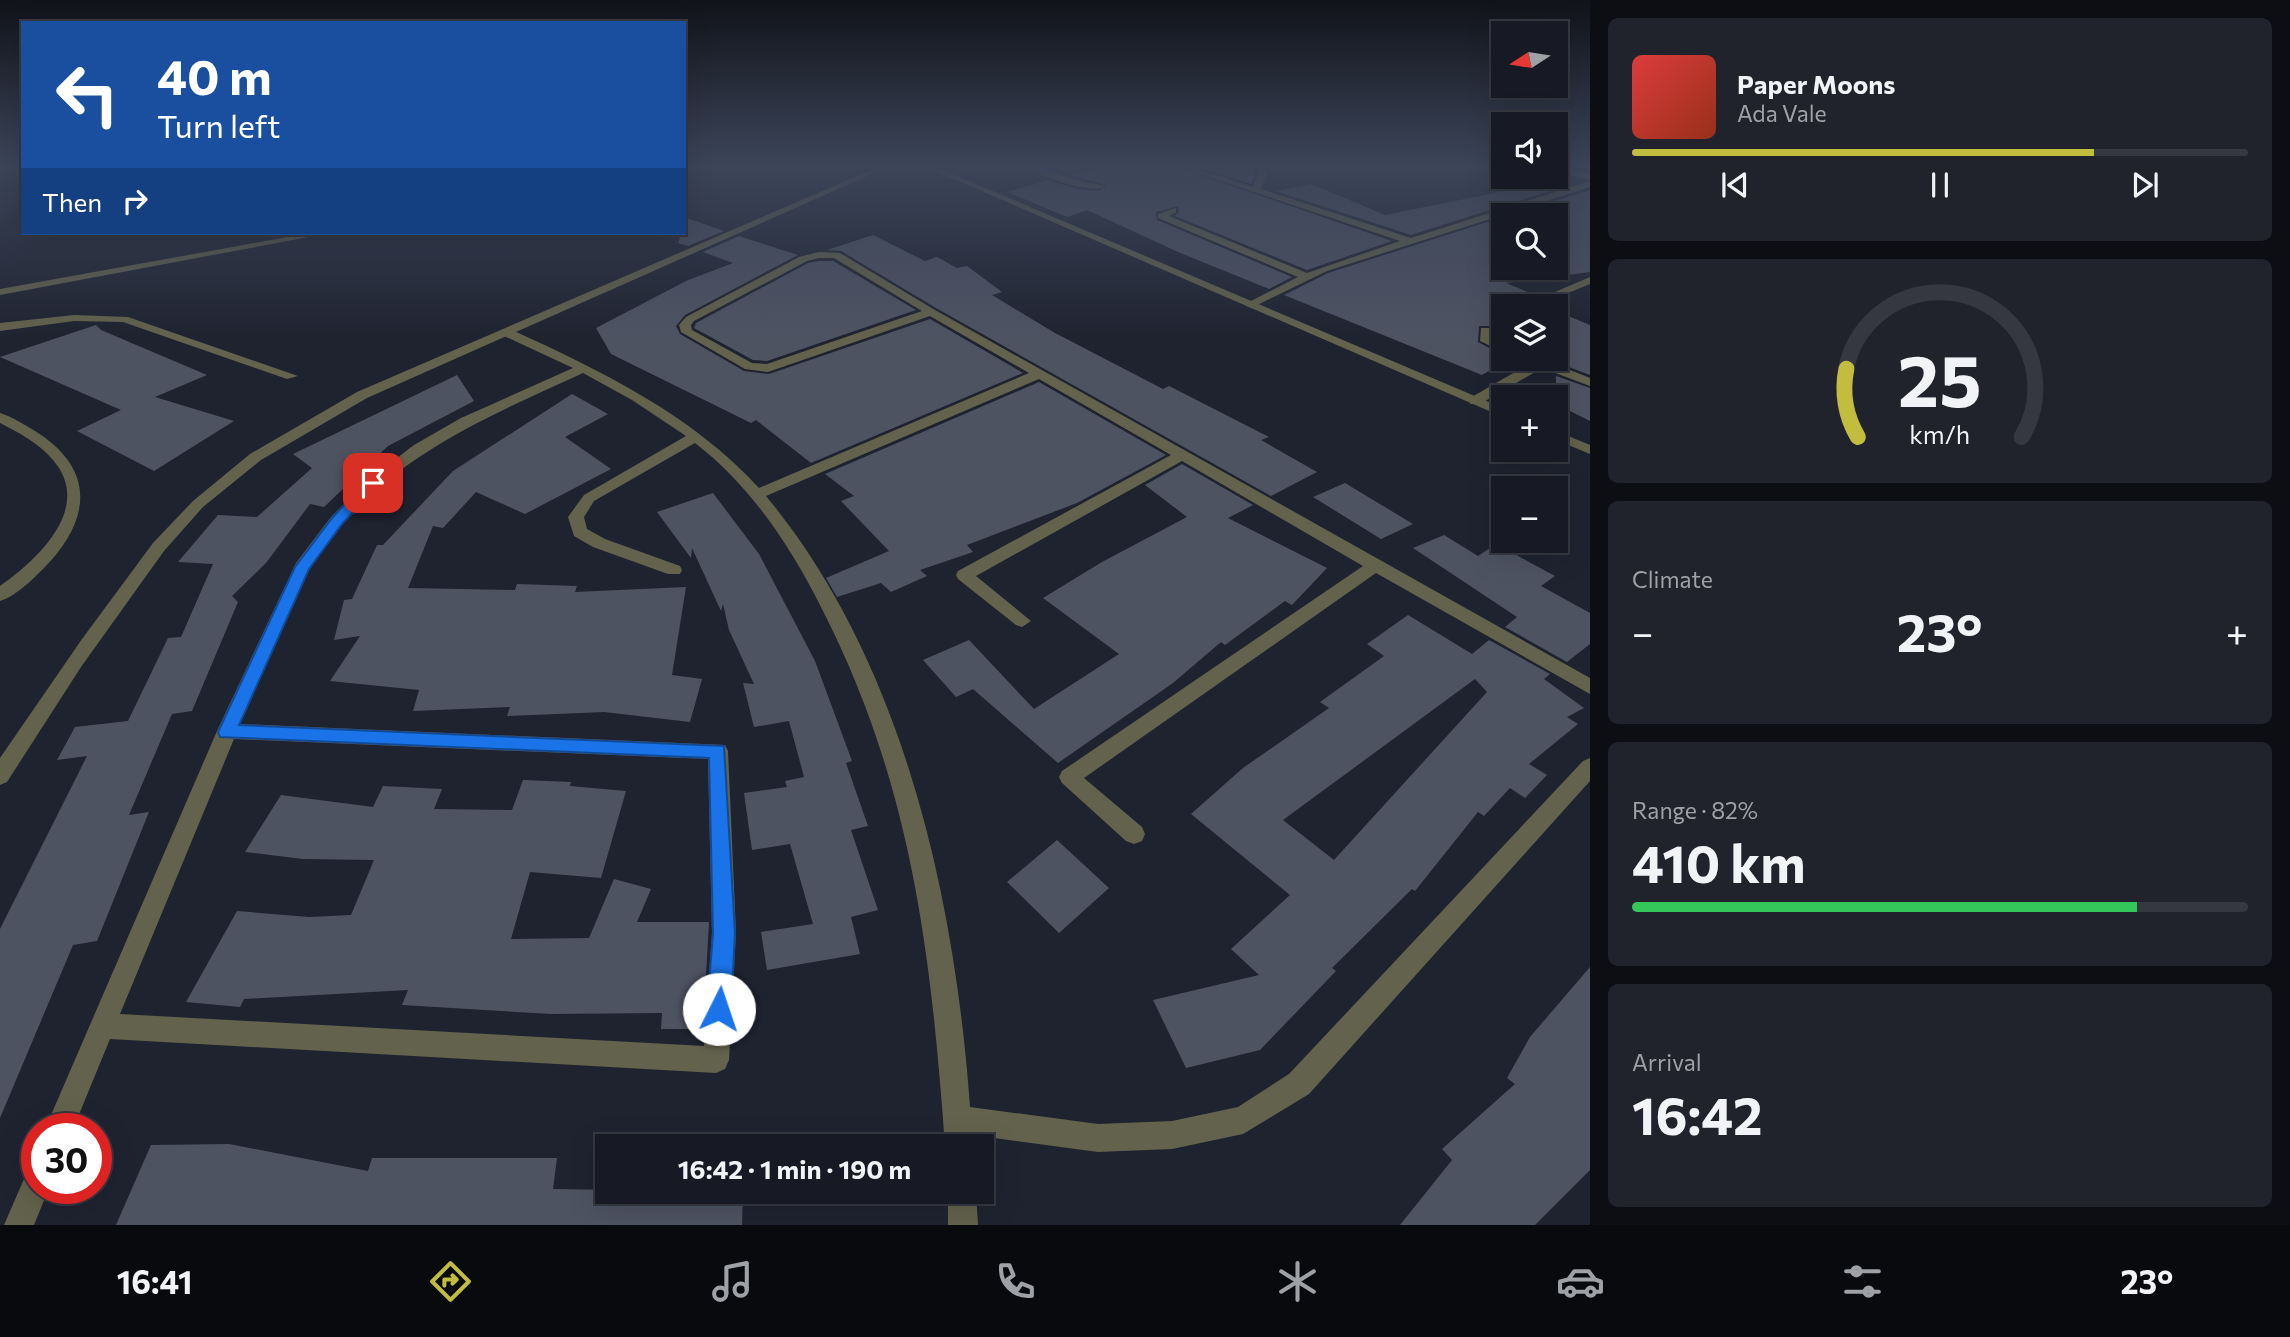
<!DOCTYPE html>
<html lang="en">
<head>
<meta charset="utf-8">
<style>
  body { margin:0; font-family:Commissioner,sans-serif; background:#20232c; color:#f1f3f6; height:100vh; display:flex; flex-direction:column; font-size:26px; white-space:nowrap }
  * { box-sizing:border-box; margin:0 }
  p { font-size:23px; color:#9ea1a6 }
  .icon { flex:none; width:38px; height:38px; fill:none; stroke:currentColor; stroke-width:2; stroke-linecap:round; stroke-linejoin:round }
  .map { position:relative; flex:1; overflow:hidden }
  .details { display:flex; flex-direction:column; gap:18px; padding:18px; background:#0d0e14; width:700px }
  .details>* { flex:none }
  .hud { position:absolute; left:21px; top:21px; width:665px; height:214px; border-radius:0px; box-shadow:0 7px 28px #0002,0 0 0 2px #363841; background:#1a4fa0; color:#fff; overflow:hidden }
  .needle { width:46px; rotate:258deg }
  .buttons { position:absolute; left:1491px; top:21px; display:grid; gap:14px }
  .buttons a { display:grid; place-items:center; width:77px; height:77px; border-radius:0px; background:#171a24; box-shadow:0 7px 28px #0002,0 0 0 2px #363841; font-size:35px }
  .speed { position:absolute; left:21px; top:1113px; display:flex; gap:14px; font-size:35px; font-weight:700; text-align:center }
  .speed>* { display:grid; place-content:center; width:91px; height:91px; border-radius:50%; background:#171a24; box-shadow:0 7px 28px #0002,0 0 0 2px #363841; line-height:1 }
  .speed .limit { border:10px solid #d22; background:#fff; color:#111 }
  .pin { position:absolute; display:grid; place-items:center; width:60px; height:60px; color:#fff; margin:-30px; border-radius:14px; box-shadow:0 4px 10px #0006 }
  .me { position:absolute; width:77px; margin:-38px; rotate:4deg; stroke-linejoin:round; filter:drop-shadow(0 0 5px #0008) }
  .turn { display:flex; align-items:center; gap:24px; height:147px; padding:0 21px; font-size:32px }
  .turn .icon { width:91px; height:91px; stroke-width:2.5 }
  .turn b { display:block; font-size:49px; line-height:60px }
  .then { display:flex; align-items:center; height:66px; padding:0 21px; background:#0003; gap:14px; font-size:26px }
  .big { font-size:52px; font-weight:700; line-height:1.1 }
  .details .card { flex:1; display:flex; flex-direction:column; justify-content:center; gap:10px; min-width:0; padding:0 24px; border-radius:10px; background:#20232c }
  .details .dial { align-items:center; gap:0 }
  .dial svg { height:182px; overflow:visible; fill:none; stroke:#363841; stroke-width:7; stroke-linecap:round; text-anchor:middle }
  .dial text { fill:#f1f3f6; stroke:none }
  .song { display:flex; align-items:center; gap:21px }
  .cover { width:84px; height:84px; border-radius:10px; background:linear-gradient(135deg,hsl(0 70% 55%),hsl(10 70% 35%)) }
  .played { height:7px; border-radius:4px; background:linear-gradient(90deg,#c2bd3f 75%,#363841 75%) }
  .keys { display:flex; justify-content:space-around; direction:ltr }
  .heat { display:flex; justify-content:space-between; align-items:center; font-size:38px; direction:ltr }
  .charge { height:10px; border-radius:5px; background:linear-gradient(90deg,#34c759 82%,#363841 0) }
  .trip { position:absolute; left:595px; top:1134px; width:399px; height:70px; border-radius:0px; background:#171a24; box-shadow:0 7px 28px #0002,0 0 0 2px #363841; font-weight:700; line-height:70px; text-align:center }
  .tab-bar { display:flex; height:112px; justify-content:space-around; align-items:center; background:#090a0e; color:#9ea1a6 }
  .tab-bar .icon { width:49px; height:49px }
  .tab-bar .current { color:#c2bd3f }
  .tab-bar b { font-size:32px; color:#f1f3f6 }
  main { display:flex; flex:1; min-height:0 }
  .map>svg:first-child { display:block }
</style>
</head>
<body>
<main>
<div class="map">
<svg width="1590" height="1225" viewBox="0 0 1590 1225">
  <rect width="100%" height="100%" fill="#1f2330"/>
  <!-- building -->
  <g fill="#4e5362" fill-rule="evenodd">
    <polygon points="1102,167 1177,167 1392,241 1307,270 1175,216 1179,212 1178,206 1156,212 1157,220 1292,277 1269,289 1178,252 1087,210 1067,217 1008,192 1047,180 1077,189 1099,191 1107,185 1069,175"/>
    <polygon points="1198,167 1253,167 1254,178 1251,184"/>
    <polygon points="1560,180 1572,184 1411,235 1276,191 1311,184 1385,215"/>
    <polygon points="1590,190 1590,272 1506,283 1530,293 1519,296 1544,306 1503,306 1503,340 1492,334 1491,326 1479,326 1478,342 1503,355 1503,359 1510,359 1482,375 1284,295 1328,273 1503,217 1503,268 1556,268 1556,215 1510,215"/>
    <polygon points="687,218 724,231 688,246 678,243"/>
    <polygon points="873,235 925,261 937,257 957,268 967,266 1002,292 992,295 1055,333 1163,389 1169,386 1269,437 1261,440 1317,472 1271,496 936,308 841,251 827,250"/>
    <polygon points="739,236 798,255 685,315 676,326 680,334 744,371 769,374 930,319 1023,373 811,463 756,420 751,423 611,354 596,328 686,281 733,263 703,252"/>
    <polygon points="819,261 833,261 916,310 767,361 753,360 694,328 696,323 808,263"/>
    <polygon points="1556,311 1590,325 1590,375 1556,362"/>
    <polygon points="96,325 101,330 207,375 155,397 234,421 154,471 77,431 121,410 0,357"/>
    <polygon points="457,375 474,401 388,446 324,507 310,504 266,563 232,596 238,602 192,711 172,714 129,815 149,812 97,941 73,945 0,1118 0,929 87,756 57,760 75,727 128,721 168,638 181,637 213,564 178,562 218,515 257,517 312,468 293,454"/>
    <polygon points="1556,376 1590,388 1590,421 1556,404"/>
    <polygon points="1039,382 1166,455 1077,503 967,545 973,552 920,570 927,576 891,592 881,583 837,597 826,578 889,551 841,501 854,496 825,474"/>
    <polygon points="572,394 608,414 565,437 611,469 525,514 476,492 443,528 433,526 408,588 515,590 517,584 577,586 575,592 686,587 672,675 702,679 690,722 604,712 507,716 510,707 413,711 419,690 330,681 360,636 334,640 344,600 352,599 377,545 383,545 453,471"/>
    <polygon points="1182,464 1253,505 1228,518 1327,568 1292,605 1285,601 1225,645 1221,642 1173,683 1058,763 973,689 956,697 923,660 969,640 1034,709 1119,654 1043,598 1102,562 1187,517 1145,485"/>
    <polygon points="1345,483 1413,524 1381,539 1313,497"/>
    <polygon points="713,493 759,554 815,661 852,761 846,763 868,826 851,830 878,910 851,917 860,954 767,970 761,932 813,924 790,844 752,850 744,793 787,787 785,781 804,777 789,721 754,727 743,683 754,684 729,630 723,604 721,611 692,548 691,558 657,512"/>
    <polygon points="1444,535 1478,556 1496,544 1555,576 1541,586 1590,613 1590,644 1567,662 1505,627 1517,617 1413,548"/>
    <path d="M1408 615 1472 654 1489 640 1550 674 1544 679 1584 708 1567 717 1578 724 1529 764 1547 775 1525 798 1510 788 1484 816 1478 812 1415 891 1412 889 1332 968 1336 971 1260 1050 1186 1068 1153 1000 1259 975 1231 949 1290 895 1191 814 1243 768 1329 708 1320 702 1384 656 1367 644ZM1475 679 1487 692 1334 860 1283 820Z"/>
    <polygon points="523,780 571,782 570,786 626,791 601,878 530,872 511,939 589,938 614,879 651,889 637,922 709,922 703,1029 661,1029 662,1013 551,1014 402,1005 408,990 244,999 240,1007 186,1002 237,911 309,917 351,915 374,860 303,859 245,852 281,795 373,807 383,786 442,789 434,809 512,810"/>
    <polygon points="1057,840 1109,888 1059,933 1007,882"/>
    <polygon points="1590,967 1590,1170 1535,1225 1400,1225 1452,1160 1442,1149 1515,1084 1507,1078 1530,1037"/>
    <polygon points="229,1144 368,1171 372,1158 557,1158 553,1189 743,1192 742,1225 116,1225 151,1145"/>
  </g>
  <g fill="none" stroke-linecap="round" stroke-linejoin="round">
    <!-- minor -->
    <g fill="#63624c" fill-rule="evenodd">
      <path d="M1026 167H1037L1083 182 1105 186C1091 195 1040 176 1026 167Z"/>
      <polygon points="1180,167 1191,167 1253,187 1261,167 1269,167 1261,189 1411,238 1590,181 1590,187 1327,271 1251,308 1245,305 1247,303 1298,277 1158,218 1158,214 1176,208 1176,212 1169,216 1307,273 1400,241"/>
      <polygon points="1556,167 1590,174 1590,180 1556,171"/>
      <polygon points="310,233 330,233 0,295 0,289"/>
      <path d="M819 252 840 253 935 310 1590 678V694L1376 573 1084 778 1142 827 1145 834 1142 841 1134 844 1126 841 1062 783 1059 777 1062 771 1363 566 1182 461 976 576 1031 621 1022 627 1016 625 958 579 956 575 958 571 1171 455 1039 379 766 496C903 661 955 897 970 1107L1098 1124 1172 1121 1238 1107 1289 1074 1583 761 1590 758V781L1309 1094 1243 1134 1172 1149 1098 1152 972 1135 973 1146H945C931 953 912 785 822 609 791 547 751 486 695 443L594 501 584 517 587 529 605 539 680 566 682 570 680 574H668L593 547 574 536 568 517 584 495 686 436 632 400 583 373C476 422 375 463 310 568 301 583 295 601 288 616 272 652 256 688 240 724L725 745 728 751 736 933 729 1060 725 1069 716 1073 110 1039 73 1129H45L217 731 296 563 331 517 368 480 414 445 461 418 573 368 502 335V329H510C601 371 690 413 759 488L1029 373 930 316 768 372 745 369 681 332 679 325 686 317 799 257ZM819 258H834L922 311 767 364 752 363 692 330 691 325 694 321 807 261ZM234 739 708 759 712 933 704 1046 120 1014Z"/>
      <polygon points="1590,277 1590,284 1546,302 1536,300"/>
      <polygon points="74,315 128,317 298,376 287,379 123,322 74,321 0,331 0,323"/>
      <polygon points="1481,328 1489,328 1490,336 1503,343 1503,352 1480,341"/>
      <polygon points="1525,359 1542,359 1590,378 1590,386 1542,368 1480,404 1470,404 1470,398 1531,363"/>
      <path d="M0 413C13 417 27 426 38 433 98 472 89 523 43 569 32 580 16 596 0 601V586C37 560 94 508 53 460 39 443 19 433 0 423Z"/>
      <polygon points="37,1168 37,1188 49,1188 34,1225 4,1225 27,1172"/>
      <polygon points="948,1192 976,1192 978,1225 948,1225"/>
    </g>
    <!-- tertiary -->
    <g fill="#63624c" fill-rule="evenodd">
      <polygon points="878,167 888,167 367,398 261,460 203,507 164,551 81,667 7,782 0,785 0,758 82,639 153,543 193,501 250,454 357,392"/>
      <polygon points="926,167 936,167 1503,408 1503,417"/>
      <polygon points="1556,431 1590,445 1590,454 1556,440"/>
    </g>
  </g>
  <!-- sky -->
  <linearGradient id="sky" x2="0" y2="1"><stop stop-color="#11131a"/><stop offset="0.49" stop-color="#3c4559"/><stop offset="1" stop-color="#3c4559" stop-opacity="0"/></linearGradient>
  <rect width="1590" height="338" fill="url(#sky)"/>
  <!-- route -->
  <polygon fill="#1a73e8" stroke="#114b97" stroke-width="2" points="368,480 380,483 342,524 309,569 239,725 724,746 735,933 731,1009 727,1017 719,1020 711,1017 707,1009 713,933 709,758 220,737 218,732 295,567 332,518"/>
</svg>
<div class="buttons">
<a><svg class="needle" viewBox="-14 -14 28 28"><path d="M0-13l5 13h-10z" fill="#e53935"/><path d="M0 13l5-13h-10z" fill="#9ea1a6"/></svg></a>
<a><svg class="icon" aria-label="sound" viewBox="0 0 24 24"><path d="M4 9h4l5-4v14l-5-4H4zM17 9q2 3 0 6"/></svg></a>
<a><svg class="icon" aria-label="search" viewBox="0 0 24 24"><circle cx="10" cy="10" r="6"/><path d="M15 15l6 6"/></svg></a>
<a><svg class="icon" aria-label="layers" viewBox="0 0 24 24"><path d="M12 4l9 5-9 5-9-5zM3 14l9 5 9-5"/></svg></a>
<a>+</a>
<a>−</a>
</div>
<div class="speed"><div class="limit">30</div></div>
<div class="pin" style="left:373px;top:483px;background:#d93025"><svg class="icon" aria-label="arrive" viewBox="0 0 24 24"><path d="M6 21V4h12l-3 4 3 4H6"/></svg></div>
<svg class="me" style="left:719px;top:1009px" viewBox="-20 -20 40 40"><circle r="19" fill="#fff"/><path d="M0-13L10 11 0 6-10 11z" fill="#1a73e8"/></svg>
<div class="trip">16:42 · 1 min · 190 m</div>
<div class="hud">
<div class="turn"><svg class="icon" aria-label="left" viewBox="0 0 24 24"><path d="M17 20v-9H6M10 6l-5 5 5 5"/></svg><div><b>40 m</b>Turn left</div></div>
<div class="then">Then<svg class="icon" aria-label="right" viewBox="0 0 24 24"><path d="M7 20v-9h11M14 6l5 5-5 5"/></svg></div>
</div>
</div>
<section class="details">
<div class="card">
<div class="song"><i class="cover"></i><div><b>Paper Moons</b><p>Ada Vale</p></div></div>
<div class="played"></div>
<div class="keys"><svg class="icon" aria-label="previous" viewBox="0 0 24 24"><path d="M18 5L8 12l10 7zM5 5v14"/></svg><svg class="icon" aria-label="pause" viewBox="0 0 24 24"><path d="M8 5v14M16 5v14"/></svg><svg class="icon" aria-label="next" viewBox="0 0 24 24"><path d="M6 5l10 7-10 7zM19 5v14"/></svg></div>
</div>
<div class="card dial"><svg viewBox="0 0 100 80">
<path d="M14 69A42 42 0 1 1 86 69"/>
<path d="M14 69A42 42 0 0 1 9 39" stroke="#c2bd3f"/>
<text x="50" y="56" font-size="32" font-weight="700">25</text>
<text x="50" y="72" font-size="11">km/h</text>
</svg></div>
<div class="card"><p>Climate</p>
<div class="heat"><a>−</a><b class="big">23°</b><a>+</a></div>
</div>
<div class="card"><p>Range · 82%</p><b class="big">410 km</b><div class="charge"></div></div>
<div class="card"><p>Arrival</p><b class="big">16:42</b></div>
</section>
</main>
<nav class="tab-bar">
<b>16:41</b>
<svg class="icon current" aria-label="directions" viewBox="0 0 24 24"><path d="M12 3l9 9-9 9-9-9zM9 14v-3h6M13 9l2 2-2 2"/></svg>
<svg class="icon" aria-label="music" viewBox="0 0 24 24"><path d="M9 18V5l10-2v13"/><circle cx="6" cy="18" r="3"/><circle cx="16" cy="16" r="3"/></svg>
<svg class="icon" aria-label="phone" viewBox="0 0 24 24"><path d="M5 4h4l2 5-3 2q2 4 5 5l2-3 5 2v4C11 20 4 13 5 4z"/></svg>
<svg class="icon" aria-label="climate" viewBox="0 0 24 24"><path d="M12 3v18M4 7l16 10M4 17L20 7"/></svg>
<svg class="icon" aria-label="car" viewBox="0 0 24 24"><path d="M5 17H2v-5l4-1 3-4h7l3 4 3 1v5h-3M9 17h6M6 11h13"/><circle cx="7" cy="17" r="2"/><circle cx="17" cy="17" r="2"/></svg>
<svg class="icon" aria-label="filters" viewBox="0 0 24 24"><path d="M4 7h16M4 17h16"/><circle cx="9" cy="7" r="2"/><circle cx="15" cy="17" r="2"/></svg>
<b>23°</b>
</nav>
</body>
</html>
